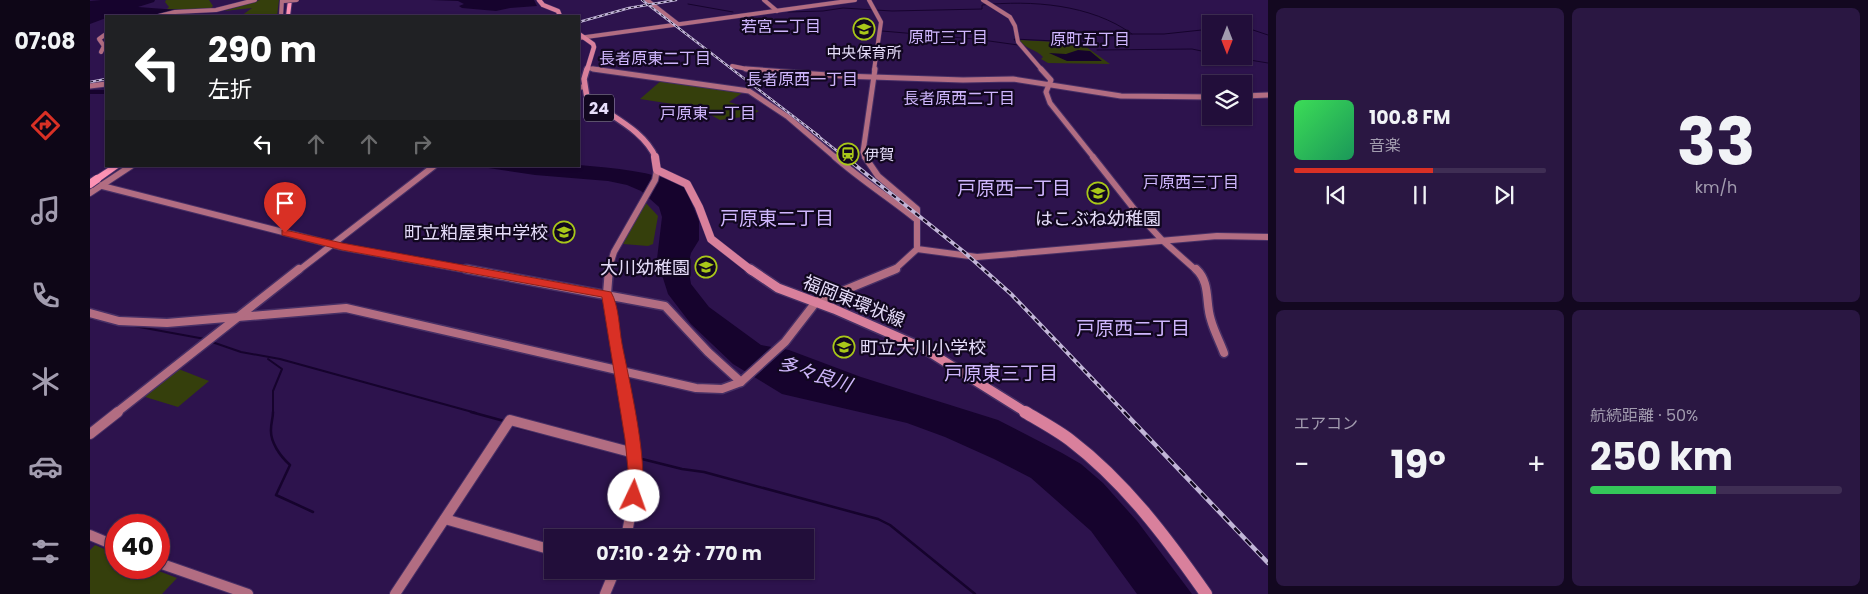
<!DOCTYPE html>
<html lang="ja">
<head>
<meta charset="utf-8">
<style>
  body { margin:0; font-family:Poppins,"Noto Sans JP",sans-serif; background:#2a1742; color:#f1f3f6; height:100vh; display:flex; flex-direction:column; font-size:19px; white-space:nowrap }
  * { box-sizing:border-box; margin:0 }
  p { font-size:16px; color:#a29caf }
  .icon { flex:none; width:28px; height:28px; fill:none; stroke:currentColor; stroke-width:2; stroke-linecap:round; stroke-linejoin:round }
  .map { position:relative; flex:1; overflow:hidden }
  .drawer { display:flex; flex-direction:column; gap:8px; padding:8px; background:#130820; width:600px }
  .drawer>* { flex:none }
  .banner { position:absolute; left:15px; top:15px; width:475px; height:152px; border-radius:0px; box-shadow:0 1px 4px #0004,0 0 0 1px #3f2e54; background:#202124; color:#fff; overflow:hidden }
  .needle { width:32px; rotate:180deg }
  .fabs { position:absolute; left:1112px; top:15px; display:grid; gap:10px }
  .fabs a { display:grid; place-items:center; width:50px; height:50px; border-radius:0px; background:#220e3a; box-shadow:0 1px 4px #0004,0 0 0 1px #3f2e54; font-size:25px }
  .speed { position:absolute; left:15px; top:514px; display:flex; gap:10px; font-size:25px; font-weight:700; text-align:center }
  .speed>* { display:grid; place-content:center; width:65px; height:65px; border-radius:50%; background:#220e3a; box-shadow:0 1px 4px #0004,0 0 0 1px #3f2e54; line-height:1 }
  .speed .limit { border:8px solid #d22; background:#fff; color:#111 }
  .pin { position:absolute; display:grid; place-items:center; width:42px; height:42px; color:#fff; margin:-51px -21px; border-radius:50% 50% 50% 0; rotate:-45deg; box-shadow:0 0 5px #0007 }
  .pin .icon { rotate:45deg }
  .me { position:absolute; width:55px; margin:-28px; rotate:3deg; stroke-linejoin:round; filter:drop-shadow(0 0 4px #0008) }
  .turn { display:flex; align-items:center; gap:18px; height:105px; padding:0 20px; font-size:22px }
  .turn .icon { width:65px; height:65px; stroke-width:2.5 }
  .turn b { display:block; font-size:35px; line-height:42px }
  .lanes { display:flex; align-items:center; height:48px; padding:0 20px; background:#0003; justify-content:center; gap:25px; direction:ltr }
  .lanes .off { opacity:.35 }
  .big { font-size:38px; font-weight:700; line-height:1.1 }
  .drawer .widget { flex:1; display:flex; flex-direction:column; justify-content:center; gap:8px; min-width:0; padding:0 18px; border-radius:8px; background:#2a1742 }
  .drawer .dial { align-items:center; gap:0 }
  .dial b { font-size:65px; line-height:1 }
  .song { display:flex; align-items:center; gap:15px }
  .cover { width:60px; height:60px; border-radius:8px; background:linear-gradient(135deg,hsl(130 70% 55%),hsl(150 70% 35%)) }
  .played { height:5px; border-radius:2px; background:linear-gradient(90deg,#d93025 55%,#3f2e54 55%) }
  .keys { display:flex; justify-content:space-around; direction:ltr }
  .heat { display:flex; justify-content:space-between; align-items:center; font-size:28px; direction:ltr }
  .charge { height:8px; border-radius:4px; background:linear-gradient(90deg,#34c759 50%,#3f2e54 0) }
  .drawer .tiles { flex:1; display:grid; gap:8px; grid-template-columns:repeat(2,1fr) }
  .trip { position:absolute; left:454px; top:529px; width:270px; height:50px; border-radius:0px; background:#220e3a; box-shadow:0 1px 4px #0004,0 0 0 1px #3f2e54; font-weight:700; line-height:50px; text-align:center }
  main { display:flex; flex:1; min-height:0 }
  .menu { display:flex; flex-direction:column; width:90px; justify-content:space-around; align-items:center; background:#0e0617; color:#a29caf }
  .menu .icon { width:35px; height:35px }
  .menu .selected { color:#d93025 }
  .menu b { font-size:22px; color:#f1f3f6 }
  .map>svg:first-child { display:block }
</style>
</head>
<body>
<main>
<nav class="menu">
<b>07:08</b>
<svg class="icon selected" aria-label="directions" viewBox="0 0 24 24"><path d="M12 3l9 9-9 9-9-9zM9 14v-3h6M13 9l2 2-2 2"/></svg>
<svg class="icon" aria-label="music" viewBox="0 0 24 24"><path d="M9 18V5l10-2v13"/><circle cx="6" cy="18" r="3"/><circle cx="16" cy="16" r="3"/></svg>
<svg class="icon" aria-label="phone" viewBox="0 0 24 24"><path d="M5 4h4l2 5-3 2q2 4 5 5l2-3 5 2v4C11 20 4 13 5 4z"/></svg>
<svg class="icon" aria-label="climate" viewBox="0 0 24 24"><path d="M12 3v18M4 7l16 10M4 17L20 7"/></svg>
<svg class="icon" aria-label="car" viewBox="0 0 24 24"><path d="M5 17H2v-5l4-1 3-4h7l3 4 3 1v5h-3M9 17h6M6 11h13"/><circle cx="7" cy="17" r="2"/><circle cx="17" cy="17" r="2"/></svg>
<svg class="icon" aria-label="filters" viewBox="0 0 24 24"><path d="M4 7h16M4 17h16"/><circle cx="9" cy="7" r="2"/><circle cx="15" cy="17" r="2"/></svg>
</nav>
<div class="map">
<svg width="1178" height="594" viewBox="0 0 1178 594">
  <rect width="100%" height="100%" fill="#2d134d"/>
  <!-- green -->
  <g fill="#353f0c">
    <polygon points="76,0 119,0 123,6 118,11 77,9 79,7 75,2"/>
    <polygon points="170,0 189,0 187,16 151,16 162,8 134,11"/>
    <path d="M981 36 1020 64 958 63 951 59 953 57C946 49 935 49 929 40L967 42 973 38Z"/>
    <polygon points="573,79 655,91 639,102 669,111 660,116 630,120 608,108 550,99"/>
    <polygon points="555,202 568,216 563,244 558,246 533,244"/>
    <polygon points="86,368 119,381 88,407 52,396"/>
    <polygon points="5,545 26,554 26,568 61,568 87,578 72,594 0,594 0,550"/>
  </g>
  <!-- water -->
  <g fill="#16032d">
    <polygon points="11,0 65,0 64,2 48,7 88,10 67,14 66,16 16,16 16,18 0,24 0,1"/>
    <polygon points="341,0 444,0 447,6 420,8 406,11 372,8 369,6 374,4 368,1"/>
    <polygon points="988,50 1000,51 1012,61 977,61 959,53 976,54"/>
    <path d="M489 165C526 168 560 171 594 185L609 221V240L601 253 598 266 601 284 619 307 671 345 699 350 771 377 908 420 972 453 991 464 1013 483 1047 521 1102 594H1047L1001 531 941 478 904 459 855 437 817 423 692 394 643 364 601 324 578 294 567 259 572 217 569 207 551 191 537 185 518 181 445 175 385 166Z"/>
  </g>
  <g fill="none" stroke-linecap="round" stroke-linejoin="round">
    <!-- stream-far2 -->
    <g stroke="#16032d" stroke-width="1">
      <polyline points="598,4 643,12"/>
      <path d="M698 12 733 11 753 8 802 11 892 9V5C941 0 1001 4 1042 34"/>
      <polyline points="1154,27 1178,35"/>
      <polyline points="792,31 885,39 928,45 924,39 965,41 977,34 1074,34 1121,29"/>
      <polyline points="1007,50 1102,49 1121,53"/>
      <polyline points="1135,56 1178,63"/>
    </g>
    <!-- stream-far1 -->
    <g stroke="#16032d" stroke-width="2">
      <polyline points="0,318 115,339"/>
      <polyline points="122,342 151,352 190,359 386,413"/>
      <polyline points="178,359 192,369 183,391 183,413"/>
    </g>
    <!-- stream -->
    <g stroke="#16032d" stroke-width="2.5">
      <path d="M183 412C183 418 181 423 181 429 180 442 190 456 200 465L186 495 223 512"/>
      <polyline points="381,412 414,421"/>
      <polyline points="427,427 447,432"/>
      <polyline points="548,458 592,469 614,472 788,519 800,525 885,594"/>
    </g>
    <!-- river -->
    <rect fill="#16032d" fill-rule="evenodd" x="0" y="90" width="16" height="4"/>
    <!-- secondary-far4 casing -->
    <g stroke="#472f65" stroke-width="5">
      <g id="secondary-far4">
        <polyline points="557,0 588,24"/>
        <polyline points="674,0 687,11"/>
        <polyline points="779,0 791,22 784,70"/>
        <polyline points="893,0 920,17 925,26 928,42 952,70"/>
        <polyline points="69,16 85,12 126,10 165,0"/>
        <polyline points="191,16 192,0"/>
        <polyline points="489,38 765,0"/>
        <polyline points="11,52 14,46 9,39 16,34"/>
        <polyline points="642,66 662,70"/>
        <polyline points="497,68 512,70"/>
      </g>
    </g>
    <!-- secondary-far3 casing -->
    <g stroke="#472f65" stroke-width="7">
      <g id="secondary-far3">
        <polyline points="503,69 659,91 698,117 746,158"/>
        <polyline points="656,69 752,76 873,80 923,79 1031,96 1121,97"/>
        <polyline points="951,69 961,80 956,92 960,103 1004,158"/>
        <polyline points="0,86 16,84"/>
        <polyline points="489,87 494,87"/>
        <polyline points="1154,96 1178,95"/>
        <polyline points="775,158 773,152 785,69"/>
      </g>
    </g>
    <!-- secondary-far2 casing -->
    <g stroke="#472f65" stroke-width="8">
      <g id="secondary-far2">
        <path d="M745 157C771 180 800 198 827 220"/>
        <polyline points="775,157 788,176 827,209 827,249"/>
        <polyline points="1003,157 1048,214 1072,240 1107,271"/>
        <polyline points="0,183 252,247 383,271"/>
        <polyline points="0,193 41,166"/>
        <polyline points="827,249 887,257 1127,236 1178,237"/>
        <polyline points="208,271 344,166"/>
        <polyline points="518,271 524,252 565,180 567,170"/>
        <polyline points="803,271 827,249"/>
      </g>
    </g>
    <!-- secondary-far1 casing -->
    <g stroke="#472f65" stroke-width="11">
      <g id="secondary-far1">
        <polyline points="376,269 575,306 618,352 651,382"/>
        <polyline points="519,269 517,294 537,413"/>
        <path d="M1106 269C1121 283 1115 303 1121 320 1124 331 1130 342 1134 353"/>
        <polyline points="0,313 29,321 77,323 256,308 606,388 632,389 651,382 695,342 726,302 806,269"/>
        <polyline points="26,413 209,269"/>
      </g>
    </g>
    <!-- secondary casing -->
    <g stroke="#472f65" stroke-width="12">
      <g id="secondary">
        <polyline points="0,434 28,412"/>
        <polyline points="355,519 462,550"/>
        <polyline points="0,535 26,546"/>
        <polyline points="536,538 544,496 544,453 537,412"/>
        <polyline points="69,563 158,594"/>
        <polyline points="305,594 420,420 544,453"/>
        <polyline points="515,594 525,570"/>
      </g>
    </g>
    <!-- primary-far4 casing -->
    <g stroke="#472f65" stroke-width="5.5">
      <g id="primary-far4">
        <polyline points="449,0 453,5 468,11 470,16"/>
        <polyline points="489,34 503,44 504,47 497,70"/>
      </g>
    </g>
    <!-- primary-far3 casing -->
    <g stroke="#472f65" stroke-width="8">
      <path id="primary-far3" d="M497 69 494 79 497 98C521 117 553 129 566 158"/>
    </g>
    <!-- primary-far2 casing -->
    <g stroke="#472f65" stroke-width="9">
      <polyline id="primary-far2" points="565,157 567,170 597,184 609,207 621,239 662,271"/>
    </g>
    <!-- primary-far1 casing -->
    <g stroke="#472f65" stroke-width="12">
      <polyline id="primary-far1" points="660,269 688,288 744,309 833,348 937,413"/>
    </g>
    <!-- primary casing -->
    <g stroke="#472f65" stroke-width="14">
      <path id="primary" d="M935 412C950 421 967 430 980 440 1035 482 1077 538 1116 594"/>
    </g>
    <!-- highway casing -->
    <g stroke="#472f65" stroke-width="2">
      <g id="highway">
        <polygon points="198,0 202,0 200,16 196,16"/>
        <polygon points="21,166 31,166 10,181 4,181 4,177"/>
      </g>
    </g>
    <!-- secondary-far4 -->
    <use href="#secondary-far4" stroke="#b26d82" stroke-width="4"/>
    <!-- secondary-far3 -->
    <use href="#secondary-far3" stroke="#b26d82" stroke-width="5"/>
    <!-- secondary-far2 -->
    <use href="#secondary-far2" stroke="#b26d82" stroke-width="6"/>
    <!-- secondary-far1 -->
    <use href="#secondary-far1" stroke="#b26d82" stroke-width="8"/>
    <!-- secondary -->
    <use href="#secondary" stroke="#b26d82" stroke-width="10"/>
    <!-- primary-far4 -->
    <use href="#primary-far4" stroke="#d9809c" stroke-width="4.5"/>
    <!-- primary-far3 -->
    <use href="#primary-far3" stroke="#d9809c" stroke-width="5.5"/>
    <!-- primary-far2 -->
    <use href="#primary-far2" stroke="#d9809c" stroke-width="8"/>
    <!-- primary-far1 -->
    <use href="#primary-far1" stroke="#d9809c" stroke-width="9"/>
    <!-- primary -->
    <use href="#primary" stroke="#d9809c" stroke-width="12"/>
    <!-- highway -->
    <use href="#highway" fill="#fd92b4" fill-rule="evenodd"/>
    <!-- rail-far2 casing -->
    <g stroke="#c1b5d7" stroke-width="2.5">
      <g id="rail-far2">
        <polyline points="552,0 729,136"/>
        <polyline points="489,22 539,8 586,0"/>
        <polyline points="0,82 16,79"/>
        <polyline points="723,132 756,158"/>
      </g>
    </g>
    <!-- rail-far1 casing -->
    <g stroke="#c1b5d7" stroke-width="4">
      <polyline id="rail-far1" points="755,157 874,252 921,294 1035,413"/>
    </g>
    <!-- rail casing -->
    <g stroke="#c1b5d7" stroke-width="4.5">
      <polyline id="rail" points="1034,412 1178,563"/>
    </g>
    <!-- rail-far2 -->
    <use href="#rail-far2" stroke="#11071f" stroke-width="1" stroke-dasharray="3" stroke-linecap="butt"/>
    <!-- rail-far1 -->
    <use href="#rail-far1" stroke="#11071f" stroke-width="2" stroke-dasharray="5" stroke-linecap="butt"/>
    <!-- rail -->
    <use href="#rail" stroke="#11071f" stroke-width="2.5" stroke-dasharray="8" stroke-linecap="butt"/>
    <!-- secondary-bridge casing -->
    <g stroke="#472f65" stroke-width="5" stroke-linecap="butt">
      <polyline id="secondary-bridge" points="194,1 207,0"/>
    </g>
    <!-- highway-bridge casing -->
    <g stroke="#472f65" stroke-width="10" stroke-linecap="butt">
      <polyline id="highway-bridge" points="0,184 7,179"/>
    </g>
    <!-- secondary-bridge -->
    <use href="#secondary-bridge" stroke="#b26d82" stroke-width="4"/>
    <!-- highway-bridge -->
    <use href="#highway-bridge" stroke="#fd92b4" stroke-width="8"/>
  </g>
  <!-- route -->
  <path fill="#d93025" stroke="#8d1f18" d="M192 230H195L252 243 521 292C529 306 529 328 532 344 538 376 562 475 549 500L544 502 538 500 536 496 538 469 535 439 512 297 252 250 192 235Z"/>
  <!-- icons -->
  <defs>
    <g id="school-ring" transform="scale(1.125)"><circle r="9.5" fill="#11071f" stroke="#a9c719" stroke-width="1.5"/><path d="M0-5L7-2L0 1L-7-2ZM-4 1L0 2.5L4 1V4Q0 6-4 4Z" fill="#a9c719"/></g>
    <g id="station-ring" transform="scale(1.125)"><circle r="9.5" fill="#11071f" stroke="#a9c719" stroke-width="1.5"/><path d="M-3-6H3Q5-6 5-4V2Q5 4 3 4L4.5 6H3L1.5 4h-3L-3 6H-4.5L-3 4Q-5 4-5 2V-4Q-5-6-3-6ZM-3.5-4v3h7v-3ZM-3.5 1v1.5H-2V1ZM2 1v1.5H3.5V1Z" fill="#a9c719"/></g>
  </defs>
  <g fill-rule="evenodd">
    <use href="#school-ring" x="774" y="29"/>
    <use href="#station-ring" x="758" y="154"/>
    <use href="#school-ring" x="1008" y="193"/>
    <use href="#school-ring" x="474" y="232"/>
    <use href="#school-ring" x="616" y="267"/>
    <use href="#school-ring" x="754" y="347"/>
  </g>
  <g text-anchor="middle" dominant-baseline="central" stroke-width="4.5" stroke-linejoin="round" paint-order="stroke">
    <!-- far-poi labels -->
    <g font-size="15" fill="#e6ddfa" stroke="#11071f">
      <text x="774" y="52">中央保育所</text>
      <text x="774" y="154" text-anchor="start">伊賀</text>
    </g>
    <!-- far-neighbourhood labels -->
    <g font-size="16" fill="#cfb6fd" stroke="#11071f">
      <text x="691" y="26">若宮二丁目</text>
      <text x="858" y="37">原町三丁目</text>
      <text x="1000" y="39">原町五丁目</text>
      <text x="565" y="58">長者原東二丁目</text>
      <text x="712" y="79">長者原西一丁目</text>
      <text x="869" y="98">長者原西二丁目</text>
      <text x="618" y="113">戸原東一丁目</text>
      <text x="1101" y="182">戸原西三丁目</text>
    </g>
    <!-- shield labels -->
    <rect fill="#11071f" stroke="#a69db8" stroke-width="1" x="494" y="94.5" width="30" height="27" rx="4"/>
    <g font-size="16" font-weight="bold" fill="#e6ddfa">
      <text x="509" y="108">24</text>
    </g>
    <!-- poi labels -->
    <g font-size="18" fill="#e6ddfa" stroke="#11071f" text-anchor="end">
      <text x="1008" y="218" text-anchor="middle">はこぶね幼稚園</text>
      <text x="458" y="232">町立粕屋東中学校</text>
      <text x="600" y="267">大川幼稚園</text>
      <text x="770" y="347" text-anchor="start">町立大川小学校</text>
    </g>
    <!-- street labels -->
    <g font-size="18" fill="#e6ddfa" stroke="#11071f">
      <text transform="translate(764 301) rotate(22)">福岡東環状線</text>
    </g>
    <!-- neighbourhood labels -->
    <g font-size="19" fill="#cfb6fd" stroke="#11071f">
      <text x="924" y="188">戸原西一丁目</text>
      <text x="687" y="218">戸原東二丁目</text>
      <text x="1043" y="328">戸原西二丁目</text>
      <text x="911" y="373">戸原東三丁目</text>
    </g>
    <!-- water labels -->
    <g font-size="19" font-style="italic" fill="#cfb7fc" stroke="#11071f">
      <text transform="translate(725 374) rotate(18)">多々良川</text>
    </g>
  </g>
</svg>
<div class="fabs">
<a><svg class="needle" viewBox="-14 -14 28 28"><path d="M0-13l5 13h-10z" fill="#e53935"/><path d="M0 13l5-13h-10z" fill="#a29caf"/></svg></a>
<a><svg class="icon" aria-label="layers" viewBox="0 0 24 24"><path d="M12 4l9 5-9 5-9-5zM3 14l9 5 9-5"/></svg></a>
</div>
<div class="speed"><div class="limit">40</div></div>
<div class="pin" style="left:195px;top:233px;background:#d93025"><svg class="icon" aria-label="arrive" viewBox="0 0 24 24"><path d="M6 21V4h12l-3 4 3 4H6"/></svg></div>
<svg class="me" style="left:544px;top:496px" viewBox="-20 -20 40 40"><circle r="19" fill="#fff"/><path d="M0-13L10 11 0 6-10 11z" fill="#d93025"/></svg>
<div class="trip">07:10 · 2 分 · 770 m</div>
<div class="banner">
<div class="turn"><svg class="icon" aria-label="left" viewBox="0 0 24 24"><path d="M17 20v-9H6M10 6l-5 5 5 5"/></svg><div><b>290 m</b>左折</div></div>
<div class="lanes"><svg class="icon" aria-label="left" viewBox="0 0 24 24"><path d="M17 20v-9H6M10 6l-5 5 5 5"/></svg><svg class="icon off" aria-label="ahead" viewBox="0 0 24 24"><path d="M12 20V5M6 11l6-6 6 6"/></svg><svg class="icon off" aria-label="ahead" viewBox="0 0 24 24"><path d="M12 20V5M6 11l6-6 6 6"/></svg><svg class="icon off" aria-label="right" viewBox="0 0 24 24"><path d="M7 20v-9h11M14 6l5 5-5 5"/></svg></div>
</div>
</div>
<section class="drawer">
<div class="tiles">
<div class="widget">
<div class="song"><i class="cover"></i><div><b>100.8 FM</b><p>音楽</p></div></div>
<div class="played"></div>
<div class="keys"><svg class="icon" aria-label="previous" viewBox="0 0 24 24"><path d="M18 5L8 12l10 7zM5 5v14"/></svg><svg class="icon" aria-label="pause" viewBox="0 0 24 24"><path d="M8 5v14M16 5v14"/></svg><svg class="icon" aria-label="next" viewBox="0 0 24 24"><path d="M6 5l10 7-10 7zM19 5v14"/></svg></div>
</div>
<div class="widget dial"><b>33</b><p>km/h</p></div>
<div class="widget"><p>エアコン</p>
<div class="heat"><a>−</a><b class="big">19°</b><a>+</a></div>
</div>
<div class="widget"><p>航続距離 · 50%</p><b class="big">250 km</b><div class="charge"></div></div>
</div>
</section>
</main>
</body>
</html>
